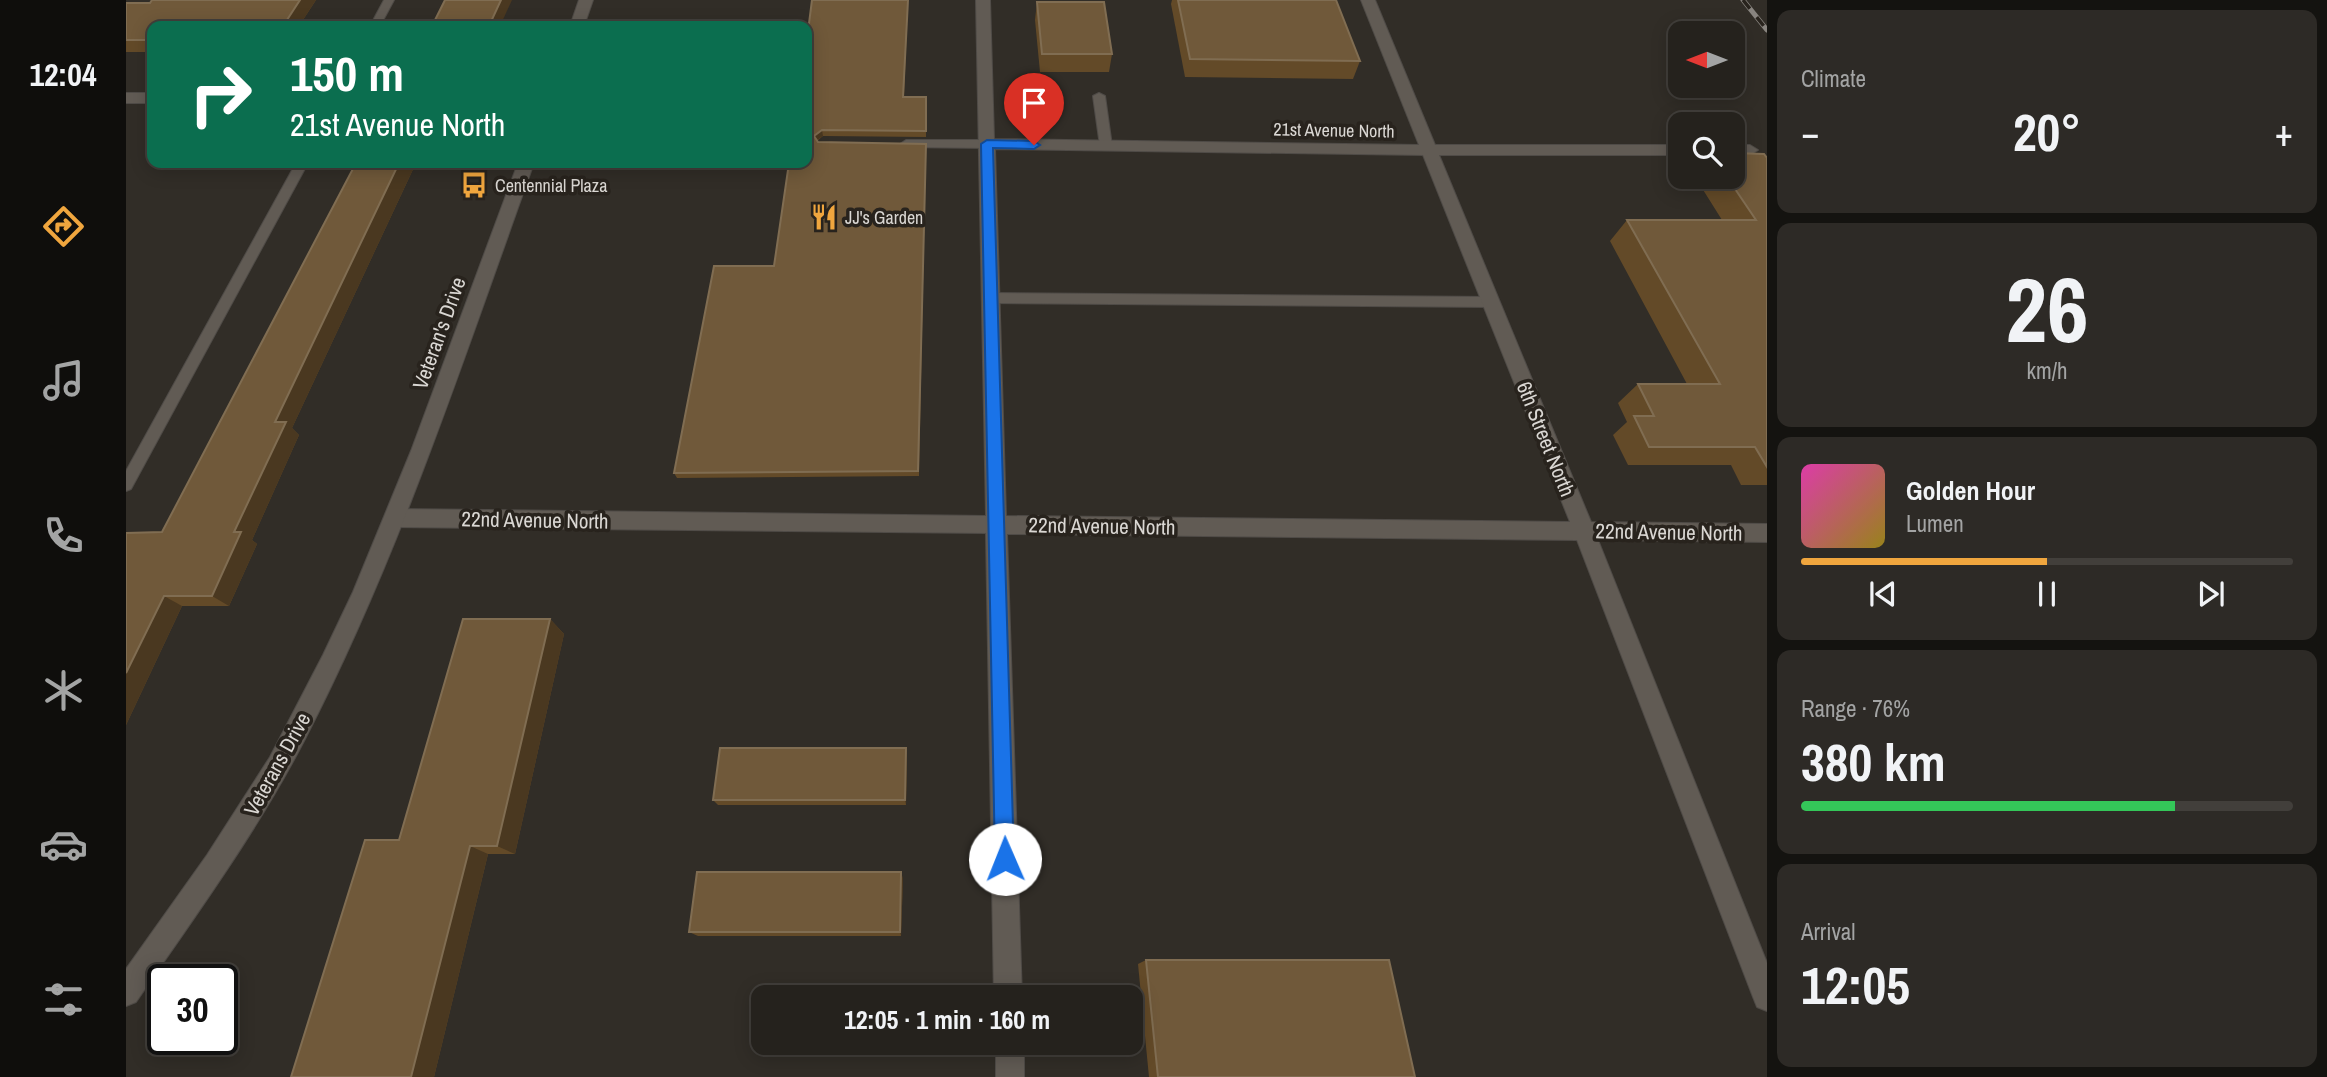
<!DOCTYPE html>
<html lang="en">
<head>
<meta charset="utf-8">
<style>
  body { margin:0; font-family:"Archivo Narrow",sans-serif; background:#2d2a26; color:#f1f3f6; height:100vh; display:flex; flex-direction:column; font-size:26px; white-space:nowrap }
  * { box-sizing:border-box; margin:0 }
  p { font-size:23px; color:#a3a4a4 }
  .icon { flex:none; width:38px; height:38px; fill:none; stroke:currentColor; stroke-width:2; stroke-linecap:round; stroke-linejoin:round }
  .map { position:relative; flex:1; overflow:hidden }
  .sheet { display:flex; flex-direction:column; gap:10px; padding:10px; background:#141310; width:560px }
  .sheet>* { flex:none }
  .hud { position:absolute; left:21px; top:21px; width:665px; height:147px; border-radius:14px; box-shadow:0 4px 18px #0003,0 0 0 2px #423f3b; background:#0b6e4f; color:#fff; overflow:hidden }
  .needle { width:46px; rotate:270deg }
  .tools { position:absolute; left:1542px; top:21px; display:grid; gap:14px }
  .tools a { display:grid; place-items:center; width:77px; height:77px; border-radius:14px; background:#25221d; box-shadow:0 4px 18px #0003,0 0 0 2px #423f3b; font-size:35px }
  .speed { position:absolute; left:21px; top:964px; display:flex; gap:14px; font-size:35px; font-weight:700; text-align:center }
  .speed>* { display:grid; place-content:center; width:91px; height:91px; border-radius:50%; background:#25221d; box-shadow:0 4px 18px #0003,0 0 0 2px #423f3b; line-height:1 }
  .speed .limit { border:4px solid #111; border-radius:10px; background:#fff; color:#111 }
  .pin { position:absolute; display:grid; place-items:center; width:60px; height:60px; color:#fff; margin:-72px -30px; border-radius:50% 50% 50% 0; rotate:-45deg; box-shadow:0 0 7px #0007 }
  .pin .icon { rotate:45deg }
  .me { position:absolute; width:77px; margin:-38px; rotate:359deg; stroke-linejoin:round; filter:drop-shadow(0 0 5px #0008) }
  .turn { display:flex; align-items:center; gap:24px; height:147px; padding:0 28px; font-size:32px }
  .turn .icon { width:91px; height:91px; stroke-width:2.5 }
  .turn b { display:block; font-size:49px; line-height:60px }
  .big { font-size:52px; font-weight:800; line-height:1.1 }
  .sheet .card { flex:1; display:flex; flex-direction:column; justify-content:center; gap:10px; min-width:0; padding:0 24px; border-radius:14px; background:#2d2a26 }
  .sheet .dial { align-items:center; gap:0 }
  .dial b { font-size:91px; line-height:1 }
  .song { display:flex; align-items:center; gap:21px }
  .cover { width:84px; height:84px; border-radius:10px; background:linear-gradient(135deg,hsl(320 70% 55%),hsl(50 70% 35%)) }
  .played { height:7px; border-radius:4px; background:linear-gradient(90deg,#f0a63e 50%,#423f3b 50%) }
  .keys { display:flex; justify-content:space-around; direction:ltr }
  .heat { display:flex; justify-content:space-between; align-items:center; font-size:38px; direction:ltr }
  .charge { height:10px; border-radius:5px; background:linear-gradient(90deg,#34c759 76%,#423f3b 0) }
  .trip { position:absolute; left:625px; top:985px; width:392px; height:70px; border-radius:14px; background:#25221d; box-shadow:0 4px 18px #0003,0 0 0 2px #423f3b; font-weight:800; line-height:70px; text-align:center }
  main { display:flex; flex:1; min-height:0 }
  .menu { display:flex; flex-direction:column; width:126px; justify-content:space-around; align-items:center; background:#0f0e0c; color:#a3a4a4 }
  .menu .icon { width:49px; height:49px }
  .menu .on { color:#f0a63e }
  .menu b { font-size:32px; color:#f1f3f6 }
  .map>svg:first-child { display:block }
</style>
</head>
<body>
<main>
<nav class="menu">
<b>12:04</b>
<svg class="icon on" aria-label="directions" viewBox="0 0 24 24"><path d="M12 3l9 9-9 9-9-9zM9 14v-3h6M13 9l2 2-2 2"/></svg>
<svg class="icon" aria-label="music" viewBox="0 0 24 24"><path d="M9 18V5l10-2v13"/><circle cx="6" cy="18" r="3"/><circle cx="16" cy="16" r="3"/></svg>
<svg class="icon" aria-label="phone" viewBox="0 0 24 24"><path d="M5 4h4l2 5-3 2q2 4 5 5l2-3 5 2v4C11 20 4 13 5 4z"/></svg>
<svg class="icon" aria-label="climate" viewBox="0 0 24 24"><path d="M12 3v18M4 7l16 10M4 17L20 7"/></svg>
<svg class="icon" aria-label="car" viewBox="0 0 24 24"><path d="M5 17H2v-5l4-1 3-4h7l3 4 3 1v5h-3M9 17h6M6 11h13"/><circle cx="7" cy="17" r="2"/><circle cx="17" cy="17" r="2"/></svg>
<svg class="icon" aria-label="filters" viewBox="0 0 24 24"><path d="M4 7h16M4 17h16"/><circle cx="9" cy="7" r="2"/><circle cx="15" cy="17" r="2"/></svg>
</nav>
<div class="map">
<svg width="1641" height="1077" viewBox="0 0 1641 1077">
  <rect width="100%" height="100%" fill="#312d27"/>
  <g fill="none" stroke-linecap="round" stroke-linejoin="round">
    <!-- service casing -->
    <g stroke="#4f4b47" stroke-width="2">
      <g id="service">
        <polygon points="258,0 268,0 254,26 244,26"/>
        <polygon points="973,93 979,96 986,146 980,150 974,146 967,96"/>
        <polygon points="780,140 861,140 867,144 861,148 776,147 774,144"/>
        <polygon points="170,163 182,163 5,489 0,491 0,471"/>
        <polygon points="865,293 1365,297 1372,302 1365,307 865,303 858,298"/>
      </g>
    </g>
    <!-- minor casing -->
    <g stroke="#4f4b47" stroke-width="2">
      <g id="minor">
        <path d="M850 0H864L868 139 1293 145 1235 0H1249L1309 145H1554V155H1313L1465 522 1641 524V542L1472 540 1641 963V1011L1631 1007 1627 997 1451 540 881 534 896 998H868L860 533 269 527 262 524 259 518 262 512 269 509 860 516ZM869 149 1297 155 1444 522 880 516Z"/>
        <rect x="0" y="93" width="26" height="10"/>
        <polygon points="1606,145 1624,145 1632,150 1624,155 1606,155"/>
        <rect x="870" y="1043" width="28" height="34"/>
      </g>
    </g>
    <!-- tertiary casing -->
    <g stroke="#4f4b47" stroke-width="2">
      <g id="tertiary">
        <polygon points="453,0 467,0 458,26 444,26"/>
        <path d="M392 163H408C338 357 274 555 179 739 131 832 69 916 10 1002L0 1006V969L81 855 144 757 197 655 227 592 285 451Z"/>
      </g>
    </g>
    <!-- service -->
    <use href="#service" fill="#615b54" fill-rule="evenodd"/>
    <!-- minor -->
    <use href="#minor" fill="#615b54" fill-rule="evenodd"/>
    <!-- tertiary -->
    <use href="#tertiary" fill="#615b54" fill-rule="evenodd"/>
    <!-- rail casing -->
    <g stroke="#88847f" stroke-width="5">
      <polyline id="rail" points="1617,0 1641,30"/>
    </g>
    <!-- rail -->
    <use href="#rail" stroke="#28231d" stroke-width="3.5" stroke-dasharray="11" stroke-linecap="butt"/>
  </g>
  <!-- wall -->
  <g fill="#634a28">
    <polygon points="190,0 173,26 26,26 26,52 0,52 0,3"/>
    <polygon points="686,0 782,0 778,97 800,97 800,137 697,136 691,141 692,142 800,144 793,476 551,478 548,473 648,266"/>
    <polygon points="1046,0 1210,0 1234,61 1227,79 1059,77 1045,4"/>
    <polygon points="911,2 986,54 983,72 914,72 909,20"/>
    <polygon points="1641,158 1641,485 1615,485 1605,465 1502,465 1487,435 1501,422 1492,403 1512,384 1561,384 1484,241 1501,220 1596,220 1569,177 1606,177"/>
    <polygon points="230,163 290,163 166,428 173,435 126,540 131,544 103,606 56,606 0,725 0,533 36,532"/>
    <polygon points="424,619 438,634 389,854 362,854 308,1077 165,1077 273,840"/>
    <polygon points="781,754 780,805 592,805 587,800"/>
    <polygon points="777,878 775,936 572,936 563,932"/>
    <polygon points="1020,960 1289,1077 1023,1077 1012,964"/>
  </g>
  <!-- shaded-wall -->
  <g fill="#4a3820">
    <polygon points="174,0 190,0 173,26 157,26"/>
    <polygon points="375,0 386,0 374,26 363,26"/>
    <polygon points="696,130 697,136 688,142 688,136"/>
    <polygon points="273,163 290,163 166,428 173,435 126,540 131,544 103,606 86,596 149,422"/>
    <polygon points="38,596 56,606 0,725 0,673"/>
    <polygon points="424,619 438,634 389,854 371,846"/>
    <polygon points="780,748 781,754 780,805 779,800"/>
    <polygon points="344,846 362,854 308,1077 285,1077"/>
    <polygon points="775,872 777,878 775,936 774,932"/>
  </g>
  <!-- building -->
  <g fill="#70593a" stroke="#806d52" stroke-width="2">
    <polygon points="26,0 174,0 157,26 26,26 26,40 0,40 0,3 24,3"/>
    <polygon points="319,0 375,0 363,26 306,26"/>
    <polygon points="686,0 782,0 777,97 800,97 800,131 696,130 688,136 692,142 800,144 792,471 548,473 588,266 648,266 663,163 681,163 681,39"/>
    <polygon points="1052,0 1210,0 1234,61 1064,59"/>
    <polygon points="911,2 978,2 986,54 916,54"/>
    <polygon points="1606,153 1638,154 1641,158 1641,467 1629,447 1523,447 1508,416 1528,416 1512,384 1594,384 1501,220 1630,220 1601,177 1606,177"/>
    <polygon points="230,163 273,163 149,422 160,422 108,532 115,532 86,596 38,596 0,673 0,533 36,532"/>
    <polygon points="337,619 424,619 371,846 344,846 285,1077 165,1077 239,840 273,840"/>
    <polygon points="594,748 780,748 779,800 587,800"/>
    <polygon points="571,872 775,872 774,932 563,932"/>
    <polygon points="1020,960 1263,960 1289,1077 1032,1077"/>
  </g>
  <!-- route -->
  <polygon fill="#1a73e8" stroke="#114b97" stroke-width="2" points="861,140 908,141 914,145 908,149 867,148 888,859 886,865 879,868 872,865 869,859 855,144"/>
  <!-- icons -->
  <defs>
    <g id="bus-bare" transform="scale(2.1)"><path d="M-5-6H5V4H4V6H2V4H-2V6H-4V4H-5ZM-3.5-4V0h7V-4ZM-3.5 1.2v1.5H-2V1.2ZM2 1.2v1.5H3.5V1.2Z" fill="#f0a63e" stroke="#28231d" stroke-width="2.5" paint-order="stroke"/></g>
    <g id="restaurant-bare" transform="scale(2.1)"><path d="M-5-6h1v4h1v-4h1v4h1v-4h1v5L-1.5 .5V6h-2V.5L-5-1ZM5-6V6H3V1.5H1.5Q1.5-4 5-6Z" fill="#f0a63e" stroke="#28231d" stroke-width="2.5" paint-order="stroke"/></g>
  </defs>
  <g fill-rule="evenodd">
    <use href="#bus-bare" x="348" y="185"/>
    <use href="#restaurant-bare" x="698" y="217"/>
  </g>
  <g text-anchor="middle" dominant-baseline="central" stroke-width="7" stroke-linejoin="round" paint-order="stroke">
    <!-- far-street labels -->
    <g font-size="18" fill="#dad7d3" stroke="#28231d">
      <text transform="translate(1208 130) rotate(1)">21st Avenue North</text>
    </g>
    <!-- far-poi labels -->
    <g font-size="18" fill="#dad7d3" stroke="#28231d" text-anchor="start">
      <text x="369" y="185">Centennial Plaza</text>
      <text x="719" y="217">JJ's Garden</text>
    </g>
    <!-- street labels -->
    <g font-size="21" fill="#dad7d3" stroke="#28231d">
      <text transform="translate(313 333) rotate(-70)">Veteran's Drive</text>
      <text transform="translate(1420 439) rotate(68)">6th Street North</text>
      <text transform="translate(409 520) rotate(1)">22nd Avenue North</text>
      <text transform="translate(976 526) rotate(1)">22nd Avenue North</text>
      <text transform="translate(1543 532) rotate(1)">22nd Avenue North</text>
      <text transform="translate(151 764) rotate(-61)">Veterans Drive</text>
    </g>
  </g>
</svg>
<div class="tools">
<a><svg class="needle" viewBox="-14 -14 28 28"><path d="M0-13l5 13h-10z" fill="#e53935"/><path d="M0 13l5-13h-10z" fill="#a3a4a4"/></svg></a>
<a><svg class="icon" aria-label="search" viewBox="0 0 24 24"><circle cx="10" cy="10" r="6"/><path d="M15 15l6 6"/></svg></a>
</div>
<div class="speed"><div class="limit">30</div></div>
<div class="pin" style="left:908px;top:145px;background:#d93025"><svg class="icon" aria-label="arrive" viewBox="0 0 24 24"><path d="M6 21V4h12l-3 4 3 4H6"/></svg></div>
<svg class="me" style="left:879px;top:859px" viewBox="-20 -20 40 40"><circle r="19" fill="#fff"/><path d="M0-13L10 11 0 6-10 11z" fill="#1a73e8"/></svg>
<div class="trip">12:05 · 1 min · 160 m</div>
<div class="hud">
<div class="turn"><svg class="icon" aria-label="right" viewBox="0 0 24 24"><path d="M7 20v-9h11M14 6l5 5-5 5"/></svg><div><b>150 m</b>21st Avenue North</div></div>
</div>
</div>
<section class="sheet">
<div class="card"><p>Climate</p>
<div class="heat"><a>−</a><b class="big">20°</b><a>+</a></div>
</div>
<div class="card dial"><b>26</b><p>km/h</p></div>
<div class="card">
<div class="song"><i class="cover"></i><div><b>Golden Hour</b><p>Lumen</p></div></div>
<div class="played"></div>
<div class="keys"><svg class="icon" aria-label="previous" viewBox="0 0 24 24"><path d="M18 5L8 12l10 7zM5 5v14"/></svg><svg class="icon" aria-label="pause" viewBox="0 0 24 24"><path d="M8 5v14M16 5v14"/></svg><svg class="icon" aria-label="next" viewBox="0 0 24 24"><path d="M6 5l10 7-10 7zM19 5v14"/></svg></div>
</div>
<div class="card"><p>Range · 76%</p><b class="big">380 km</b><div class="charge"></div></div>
<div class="card"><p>Arrival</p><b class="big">12:05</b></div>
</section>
</main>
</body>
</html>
